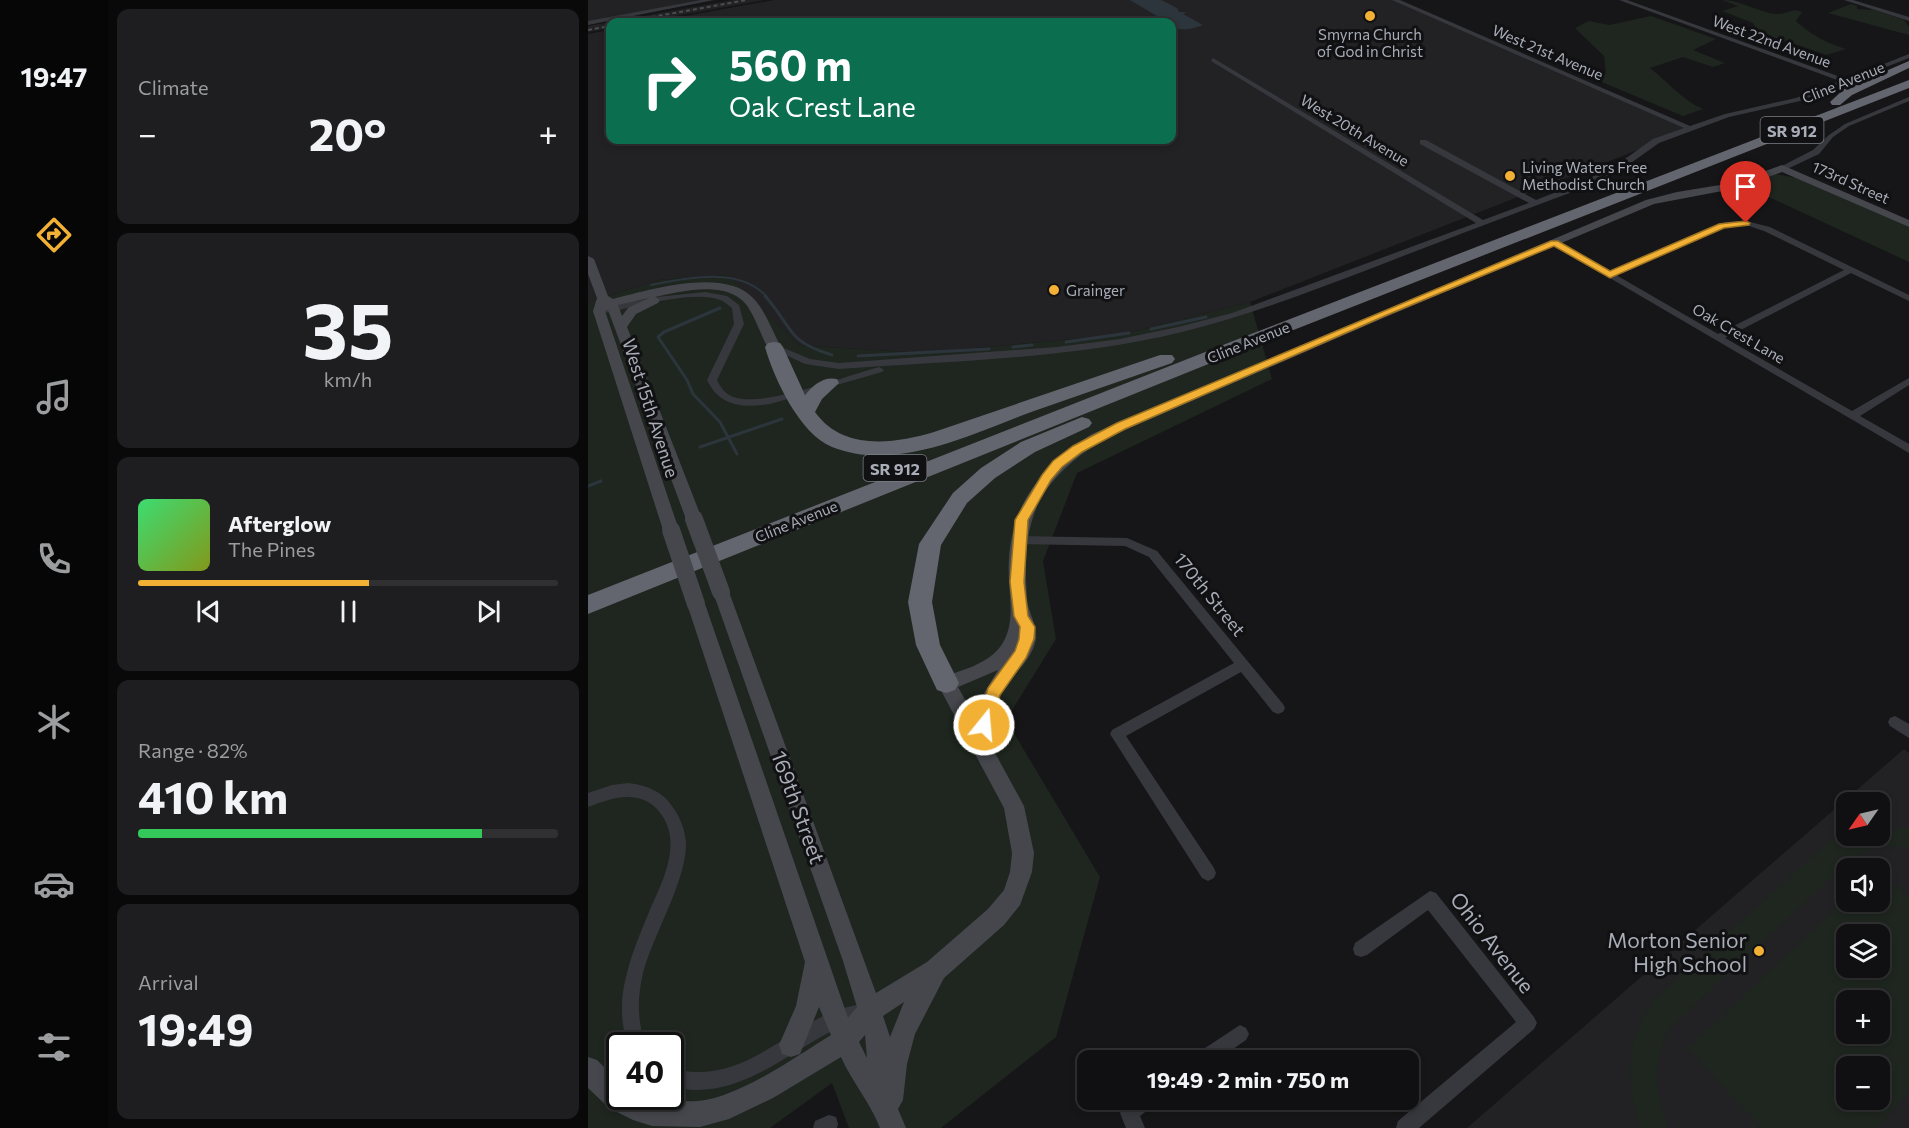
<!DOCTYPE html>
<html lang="en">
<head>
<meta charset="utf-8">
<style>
  body { margin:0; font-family:Commissioner,sans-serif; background:#1e1e20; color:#f1f3f6; height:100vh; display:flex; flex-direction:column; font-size:22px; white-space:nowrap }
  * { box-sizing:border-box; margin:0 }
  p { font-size:20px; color:#9c9d9f }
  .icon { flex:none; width:33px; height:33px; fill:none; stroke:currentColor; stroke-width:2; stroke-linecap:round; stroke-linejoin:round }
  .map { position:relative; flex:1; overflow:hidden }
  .panel { display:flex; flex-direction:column; gap:9px; padding:9px; background:#09090a; width:480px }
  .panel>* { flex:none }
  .guide { position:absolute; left:18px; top:18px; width:570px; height:126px; border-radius:12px; box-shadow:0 3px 9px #0003,0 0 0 2px #303032; background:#0b6e4f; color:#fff; overflow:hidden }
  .needle { width:39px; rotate:236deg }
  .fabs { position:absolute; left:1248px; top:792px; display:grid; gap:12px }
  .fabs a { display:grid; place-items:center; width:54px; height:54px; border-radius:12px; background:#101012; box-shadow:0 3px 9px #0003,0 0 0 2px #303032; font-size:30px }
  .speed { position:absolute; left:18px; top:1032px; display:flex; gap:12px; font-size:30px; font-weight:700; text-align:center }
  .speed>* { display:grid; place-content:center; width:78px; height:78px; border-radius:50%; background:#101012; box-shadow:0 3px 9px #0003,0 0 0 2px #303032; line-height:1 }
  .speed .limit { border:3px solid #111; border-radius:9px; background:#fff; color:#111 }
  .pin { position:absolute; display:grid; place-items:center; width:51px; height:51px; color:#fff; margin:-62px -26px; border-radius:50% 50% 50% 0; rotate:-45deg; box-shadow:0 0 6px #0007 }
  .pin .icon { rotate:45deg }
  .me { position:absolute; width:66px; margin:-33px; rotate:17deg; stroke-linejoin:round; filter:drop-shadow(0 0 4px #0008) }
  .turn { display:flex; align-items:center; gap:21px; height:126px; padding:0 24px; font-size:27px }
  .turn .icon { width:78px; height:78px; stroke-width:2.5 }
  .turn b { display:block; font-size:42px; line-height:51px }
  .big { font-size:45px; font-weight:700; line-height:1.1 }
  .panel .card { flex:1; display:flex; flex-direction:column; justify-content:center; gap:9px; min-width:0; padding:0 21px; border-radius:12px; background:#1e1e20 }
  .panel .dial { align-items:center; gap:0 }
  .dial b { font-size:78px; line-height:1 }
  .song { display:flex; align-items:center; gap:18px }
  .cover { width:72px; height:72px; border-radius:9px; background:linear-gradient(135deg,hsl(140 70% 55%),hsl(70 70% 35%)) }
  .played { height:6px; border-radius:3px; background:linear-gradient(90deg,#f2b134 55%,#303032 55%) }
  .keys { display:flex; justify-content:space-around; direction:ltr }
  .heat { display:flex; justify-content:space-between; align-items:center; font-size:33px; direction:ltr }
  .charge { height:9px; border-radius:4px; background:linear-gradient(90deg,#34c759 82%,#303032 0) }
  .trip { position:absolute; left:489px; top:1050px; width:342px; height:60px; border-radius:12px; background:#101012; box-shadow:0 3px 9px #0003,0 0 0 2px #303032; font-weight:700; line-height:60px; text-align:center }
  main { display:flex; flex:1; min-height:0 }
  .tabs { display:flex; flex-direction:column; width:108px; justify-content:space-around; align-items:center; background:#060607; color:#9c9d9f }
  .tabs .icon { width:42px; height:42px }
  .tabs .current { color:#f2b134 }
  .tabs b { font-size:27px; color:#f1f3f6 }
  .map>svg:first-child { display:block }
</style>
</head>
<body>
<main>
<nav class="tabs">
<b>19:47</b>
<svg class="icon current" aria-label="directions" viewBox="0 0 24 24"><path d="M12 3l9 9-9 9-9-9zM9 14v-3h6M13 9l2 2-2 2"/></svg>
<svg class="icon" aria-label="music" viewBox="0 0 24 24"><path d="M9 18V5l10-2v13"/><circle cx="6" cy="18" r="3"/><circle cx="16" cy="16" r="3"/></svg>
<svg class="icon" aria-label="phone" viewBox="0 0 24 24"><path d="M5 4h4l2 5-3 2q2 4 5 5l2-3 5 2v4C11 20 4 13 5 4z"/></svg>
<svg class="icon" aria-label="climate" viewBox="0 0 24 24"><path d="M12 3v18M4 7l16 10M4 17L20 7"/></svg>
<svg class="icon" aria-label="car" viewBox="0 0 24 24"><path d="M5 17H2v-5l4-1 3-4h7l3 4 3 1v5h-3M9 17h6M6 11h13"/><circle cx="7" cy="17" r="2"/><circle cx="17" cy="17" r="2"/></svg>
<svg class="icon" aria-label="filters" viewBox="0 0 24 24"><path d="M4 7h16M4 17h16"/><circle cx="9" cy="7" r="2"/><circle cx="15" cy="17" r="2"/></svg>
</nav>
<section class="panel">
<div class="card"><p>Climate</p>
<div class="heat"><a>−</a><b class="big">20°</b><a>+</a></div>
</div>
<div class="card dial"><b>35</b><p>km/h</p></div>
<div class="card">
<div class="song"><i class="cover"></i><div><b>Afterglow</b><p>The Pines</p></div></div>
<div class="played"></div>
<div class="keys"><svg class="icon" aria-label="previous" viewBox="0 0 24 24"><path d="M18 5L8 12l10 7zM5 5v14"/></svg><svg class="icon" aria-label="pause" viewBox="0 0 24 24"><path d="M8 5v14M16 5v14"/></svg><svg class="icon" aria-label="next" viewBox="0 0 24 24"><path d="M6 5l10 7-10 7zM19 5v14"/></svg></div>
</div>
<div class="card"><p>Range · 82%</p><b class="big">410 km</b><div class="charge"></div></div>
<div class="card"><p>Arrival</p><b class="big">19:49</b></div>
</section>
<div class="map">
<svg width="1321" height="1128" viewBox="0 0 1321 1128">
  <rect width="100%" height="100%" fill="#161618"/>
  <!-- built -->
  <g fill="#222225" fill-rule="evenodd">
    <polygon points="0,0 129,0 0,23"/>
    <polygon points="145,0 176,0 54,22 22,22 22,28 0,32 0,26"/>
    <polygon points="186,0 805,0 1103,129 662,302 532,335 332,353 211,345 139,275 71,280 0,302 0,34 22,30 22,140 584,140 584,22 64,22"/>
    <path d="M1316 749 1321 753V1128H879ZM1258 802H1292V836H1258ZM1258 868H1292V902H1258ZM1258 934H1292V968H1258ZM1258 1000H1292V1034H1258ZM1258 1066H1292V1100H1258Z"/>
  </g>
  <!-- green -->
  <g fill="#1e261f" fill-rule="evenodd">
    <path d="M1134 0C1153 0 1176 15 1191 14 1201 13 1204 8 1214 12L1208 21C1225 36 1236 42 1258 49L1238 55 1202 42 1165 34 1168 29 1165 23 1134 11 1150 6Z"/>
    <polygon points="1263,4 1269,6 1269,9 1286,10 1316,20 1321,27 1321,35 1240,13"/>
    <path d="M1063 16 1128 39 1105 50 1137 63 1125 67 1095 57 1062 68C1080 82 1094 100 1115 109L1095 116 1009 80 1018 73 1016 56 987 28 1001 21 1021 25Z"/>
    <polygon points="1187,174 1209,178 1321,227 1321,262 1157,186"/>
    <path d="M140 275 211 345 332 353 532 335 662 302 684 379 489 473 455 561 468 639 418 720 512 877 468 1037 353 1128H261L244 1083 182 1128H0V302L71 280ZM32 1046H82V1096H32Z"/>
    <path d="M1292 826 1321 829V848C1299 845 1280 847 1262 860L1081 1029C1065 1060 1066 1096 1081 1128H1053C1036 1082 1037 1034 1070 996L1242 841 1258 832V836H1292Z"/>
    <path d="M1292 872 1321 897V1092L1289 1128H1173L1100 1048 1258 899V902H1292ZM1258 934H1292V968H1258ZM1258 1000H1292V1034H1258ZM1292 1066V1100H1258V1066Z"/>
  </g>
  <!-- water -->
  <path fill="#2c353c" d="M542 0H573L589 8 591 12H598L595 14 615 25C604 29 594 32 584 26V22H579Z"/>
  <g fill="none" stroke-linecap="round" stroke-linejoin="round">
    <!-- stream-far1 -->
    <path stroke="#2c353c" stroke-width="2" d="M63 285C99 278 151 266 179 297"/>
    <!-- stream -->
    <g stroke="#2c353c" stroke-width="3">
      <path d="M177 296C206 328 197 341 244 355"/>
      <polyline points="132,308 76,332 70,337 99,380 105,394 132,422 149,454"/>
      <polyline points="563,329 618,317"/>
      <polyline points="478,342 541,333"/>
      <polyline points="425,347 444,345"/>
      <polyline points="270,356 401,349"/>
      <polyline points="112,447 194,419"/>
      <polyline points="0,486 13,481"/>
    </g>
    <!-- street -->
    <g fill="#37383d" fill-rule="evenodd">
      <polygon points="113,0 125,0 0,25 0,21"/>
      <path d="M804 0H812L1102 126 1137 114 1208 98 1252 81 1031 0H1039L1258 79 1321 54V58L1212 101 1141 117 1071 143 1033 170 995 188C925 214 856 240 787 267 723 291 660 316 594 332 484 359 364 361 251 369L217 364 181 347 186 344 222 359 251 363 469 347 532 339 590 327 644 313 888 223 623 61 625 58 895 220 941 203 832 144V140H838L948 200 989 184 1027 166 1065 139 1096 128Z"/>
      <polygon points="1256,0 1265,0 1321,17 1321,21"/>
      <polygon points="1321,97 1321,101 1261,126 1245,137 1231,154 1197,170 1190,168 1225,150 1241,135 1257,124"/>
      <path d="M1158 221 1182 227 1321 295V301L1263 273 1137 338 1264 411 1321 378V385L1272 416 1321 444V453L962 243 969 241 1022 272 1137 222ZM1158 225 1176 231 1256 270 1130 334 1028 275 1141 226Z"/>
      <path d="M117 292 139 296 151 305 156 324 129 380C133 389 139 396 149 398 179 406 258 376 291 367L296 370 294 372 182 404C155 408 132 407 119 380L146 324 144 308C140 305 136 301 132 300 104 289 41 309 11 314L6 311 11 308 69 297Z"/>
      <polygon points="430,536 539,538 569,551 695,704 697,708 695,712 690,714 685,712 653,672 538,736 626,868 628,873 626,878 620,881 614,878 522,734 524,730 646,663 561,557 537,546 430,544 424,540"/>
      <polygon points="1307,716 1321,724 1321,738 1302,726 1300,722 1302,718"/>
      <path d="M40 783C59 785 76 792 86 809 93 819 97 831 98 843 99 880 65 935 55 973 49 999 49 1021 58 1046H40C32 1021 32 998 39 973 44 952 53 932 61 912 75 880 97 840 69 809 50 789 23 798 0 807V793L24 785Z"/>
      <polygon points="842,891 848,893 946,1017 949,1023 946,1029 831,1128 808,1128 810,1121 928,1022 840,910 779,955 773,957 767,955 765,949 767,943"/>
      <path d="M277 1003 283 1006 286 1012 283 1018C272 1023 259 1023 248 1029 203 1051 159 1092 105 1090 98 1090 90 1087 82 1086V1068C90 1069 98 1072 106 1072 158 1074 197 1034 241 1013 252 1008 265 1006 277 1003Z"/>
      <polygon points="652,1025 658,1028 661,1034 658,1040 629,1060 605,1060 608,1054"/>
      <polygon points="544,1100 568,1100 565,1106 552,1116 557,1128 538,1128 532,1113 535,1107"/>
      <polygon points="241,1115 248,1117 250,1124 249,1128 225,1128 227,1121"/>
    </g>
    <!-- secondary -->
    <g fill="#45474d" fill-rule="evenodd">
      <path d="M1194 165 1321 220V227L1194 172 1150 188 1066 204 793 319 514 440C446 485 434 519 439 599 440 612 450 626 448 639 444 661 424 674 414 693 407 708 404 726 401 742L436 806 446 853 444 872 432 905 416 925 356 978 327 1034 319 1064 315 1100 310 1109 318 1128H292C282 1102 264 1082 253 1057L185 1098 141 1119 112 1127 64 1126 45 1120 21 1108 0 1088V1057L9 1060 32 1083V1096C58 1096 84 1103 110 1101 150 1098 209 1056 243 1035L231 1007 212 1054 203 1057 194 1054 191 1045 208 1006 217 962 99 604 102 599 108 597 114 599 117 604 260 1018 269 1007 255 961 125 592 127 587 133 586 139 587 141 592 288 993 339 962 400 909 416 890 422 872 424 853 416 808 349 683 351 678C372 671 398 665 412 647 427 627 422 603 421 581 417 512 448 470 504 434L1058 200 1089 192 1144 183ZM410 670 396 693 387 718 370 687ZM316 1002 302 1037 295 1016ZM277 1035 279 1058 271 1042Z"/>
      <path d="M0 256 6 259 20 296 25 299C61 290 136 267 165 298 178 311 184 331 193 347L186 351 181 350C173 336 169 321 160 307 141 279 94 291 67 297L72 300 70 303 48 314 39 327 114 519 112 523H100L98 519 20 310 17 311 91 530 89 534H77L75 530 5 311 9 298 0 274ZM61 298 40 308 34 316 30 305Z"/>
    </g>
    <!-- highway -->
    <g fill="#63666e" fill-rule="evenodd">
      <polygon points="1321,61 1321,68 1264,95 1252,105 1244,105 1242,102 1256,89"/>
      <polygon points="1321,80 1321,88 675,342 0,614 0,595 663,334"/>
      <path d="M186 342 192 343 195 347 217 395C225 385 236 376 249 379L251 383 234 399 227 412C255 451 305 444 346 432L572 355H584L587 359 584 363C538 379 492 395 446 411 386 433 309 473 244 447 212 434 186 379 177 347L180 343Z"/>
      <polygon points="494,417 501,419 504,423 501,427 447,452 407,478 379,503 353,545 344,602 352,645 371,683 367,690 358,693 349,690 328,645 320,602 331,544 365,493 393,468 433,442"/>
    </g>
    <!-- rail -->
    <g stroke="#4a4c52" stroke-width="2" stroke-dasharray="4 3" stroke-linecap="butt">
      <polyline points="36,22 159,0"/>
      <polyline points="0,30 22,26"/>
    </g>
    <!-- secondary-bridge -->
    <g stroke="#45474d" stroke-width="18">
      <polyline points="106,519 133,592"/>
      <polyline points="83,530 108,604"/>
    </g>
  </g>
  <!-- route -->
  <polygon fill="#f2b134" stroke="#9d7322" stroke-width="1.5" points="1158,221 1162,223 1161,225 1136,228 1022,278 966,246 799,315 537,429 494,452 474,467 463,480 440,520 436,582 440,616 447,627 446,639 438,658 412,695 401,730 396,732 390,730 388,725 400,688 427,651 431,639 432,627 426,616 422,582 427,520 454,475 465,461 485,446 529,423 963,241 970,241 1022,271 1131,224"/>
  <!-- markers -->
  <g fill="#f2b134" stroke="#111113" stroke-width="2">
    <circle cx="782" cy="16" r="6"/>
    <circle cx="922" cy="176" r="6"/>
    <circle cx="466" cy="290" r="6"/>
    <circle cx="1171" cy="951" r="6"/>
  </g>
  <g text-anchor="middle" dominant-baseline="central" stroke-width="6" stroke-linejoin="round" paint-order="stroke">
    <!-- far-poi labels -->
    <g font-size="15" fill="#a8adb8" stroke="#111113" text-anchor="start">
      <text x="782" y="34" text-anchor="middle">Smyrna Church<tspan x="782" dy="17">of God in Christ</tspan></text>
      <text x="934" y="167">Living Waters Free<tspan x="934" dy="17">Methodist Church</tspan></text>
      <text x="478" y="290">Grainger</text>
    </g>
    <!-- far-street labels -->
    <g font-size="15" fill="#a8adb8" stroke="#111113">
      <text transform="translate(1184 41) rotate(20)">West 22nd Avenue</text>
      <text transform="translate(960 52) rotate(23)">West 21st Avenue</text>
      <text transform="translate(1255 82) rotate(-22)">Cline Avenue</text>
      <text transform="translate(767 130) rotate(31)">West 20th Avenue</text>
      <text transform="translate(1263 182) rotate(24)">173rd Street</text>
      <text transform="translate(1151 333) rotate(30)">Oak Crest Lane</text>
      <text transform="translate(660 342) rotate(-22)">Cline Avenue</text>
      <text transform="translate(208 521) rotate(-22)">Cline Avenue</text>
    </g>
    <!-- shield labels -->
    <g fill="#111113" stroke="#7b7e86" stroke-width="1.5">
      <rect x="1172.5" y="117" width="63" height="26" rx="4.5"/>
      <rect x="275.5" y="455" width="63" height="26" rx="4.5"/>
    </g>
    <g font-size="16" font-weight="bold" fill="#a8adb8">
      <text x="1204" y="130">SR 912</text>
      <text x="307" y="468">SR 912</text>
    </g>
    <!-- street labels -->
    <g font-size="18" fill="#a8adb8" stroke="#111113">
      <text transform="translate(63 408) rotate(72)">West 15th Avenue</text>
      <text transform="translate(622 594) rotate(51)">170th Street</text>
    </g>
    <!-- near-street labels -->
    <g font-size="21" fill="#a8adb8" stroke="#111113">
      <text transform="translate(211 807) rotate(70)">169th Street</text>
      <text transform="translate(905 942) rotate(52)">Ohio Avenue</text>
    </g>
    <!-- near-poi labels -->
    <g font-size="21" fill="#a8adb8" stroke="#111113" text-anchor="end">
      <text x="1159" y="939">Morton Senior<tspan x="1159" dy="24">High School</tspan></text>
    </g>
  </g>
</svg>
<div class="fabs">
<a><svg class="needle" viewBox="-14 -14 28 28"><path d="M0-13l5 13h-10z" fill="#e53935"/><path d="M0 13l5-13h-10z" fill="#9c9d9f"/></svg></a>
<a><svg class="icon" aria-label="sound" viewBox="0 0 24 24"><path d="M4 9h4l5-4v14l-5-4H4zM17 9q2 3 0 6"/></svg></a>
<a><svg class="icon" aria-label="layers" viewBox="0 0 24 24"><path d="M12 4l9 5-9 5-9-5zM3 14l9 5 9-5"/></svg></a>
<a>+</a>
<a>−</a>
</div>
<div class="speed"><div class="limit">40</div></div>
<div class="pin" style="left:1158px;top:223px;background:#d93025"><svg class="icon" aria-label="arrive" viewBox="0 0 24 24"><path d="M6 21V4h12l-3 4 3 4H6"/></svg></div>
<svg class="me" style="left:396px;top:725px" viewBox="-20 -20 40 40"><circle r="17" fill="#f2b134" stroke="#fff" stroke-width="3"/><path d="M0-11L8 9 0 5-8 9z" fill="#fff"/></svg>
<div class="trip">19:49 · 2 min · 750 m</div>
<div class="guide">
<div class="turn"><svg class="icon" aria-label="right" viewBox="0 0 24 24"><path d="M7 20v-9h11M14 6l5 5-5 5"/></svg><div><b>560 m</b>Oak Crest Lane</div></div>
</div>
</div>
</main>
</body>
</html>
